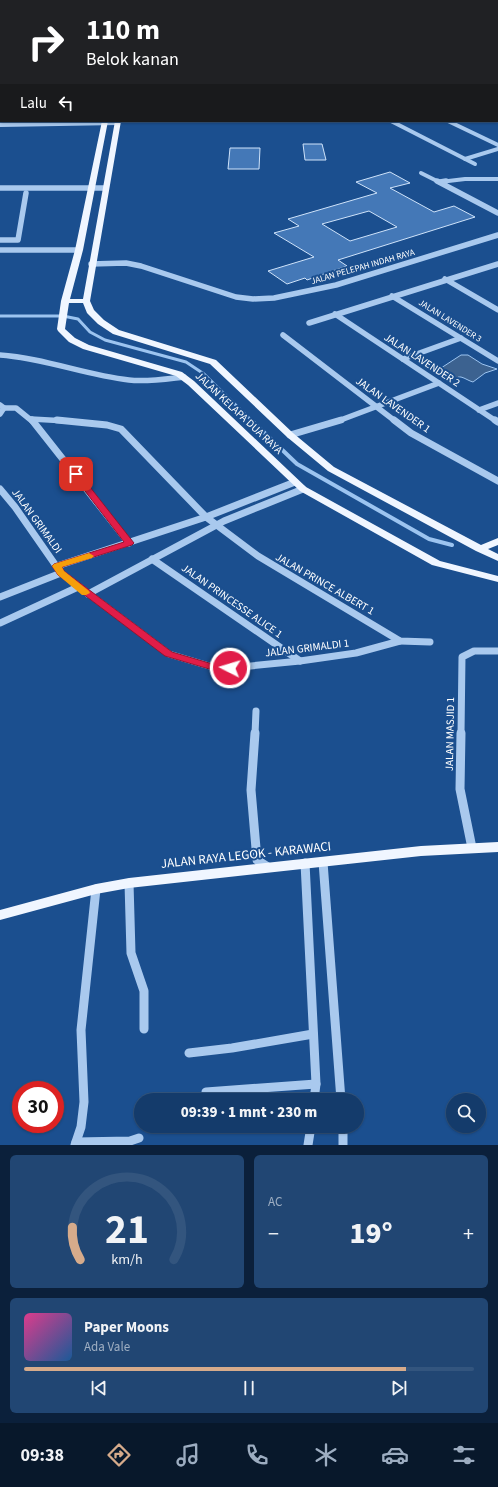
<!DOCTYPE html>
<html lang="id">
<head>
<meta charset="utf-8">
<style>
  body { margin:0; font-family:"Source Sans 3",sans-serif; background:#214673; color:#f1f3f6; height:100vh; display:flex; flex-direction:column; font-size:15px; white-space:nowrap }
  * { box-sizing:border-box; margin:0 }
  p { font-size:13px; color:#9dadc1 }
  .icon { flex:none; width:22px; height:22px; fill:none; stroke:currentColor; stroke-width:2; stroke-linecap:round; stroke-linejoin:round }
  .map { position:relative; height:1145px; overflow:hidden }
  .sheet { display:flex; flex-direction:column; gap:10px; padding:10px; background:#0b203b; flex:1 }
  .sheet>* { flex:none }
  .banner { position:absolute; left:0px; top:0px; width:498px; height:122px; box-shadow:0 1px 3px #0004,0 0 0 1px #33557e; background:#202124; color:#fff; overflow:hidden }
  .buttons { position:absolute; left:446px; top:1093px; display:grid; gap:8px }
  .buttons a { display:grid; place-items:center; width:40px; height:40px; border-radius:50%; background:#143b6b; box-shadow:0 1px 3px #0004,0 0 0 1px #33557e; font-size:20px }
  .speed { position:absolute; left:12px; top:1081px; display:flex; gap:8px; font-size:20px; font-weight:700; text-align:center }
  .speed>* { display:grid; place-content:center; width:52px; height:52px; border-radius:50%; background:#143b6b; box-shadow:0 1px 3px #0004,0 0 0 1px #33557e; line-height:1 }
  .speed .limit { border:6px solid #d22; background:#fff; color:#111 }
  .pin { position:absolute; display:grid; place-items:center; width:34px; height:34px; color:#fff; margin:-17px; border-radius:8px; box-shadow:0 2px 6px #0006 }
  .me { position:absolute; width:44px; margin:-22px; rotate:275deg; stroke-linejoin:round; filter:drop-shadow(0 0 3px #0008) }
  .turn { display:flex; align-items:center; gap:14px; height:84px; padding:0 20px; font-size:18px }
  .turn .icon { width:52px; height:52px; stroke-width:2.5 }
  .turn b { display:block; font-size:28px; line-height:34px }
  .then { display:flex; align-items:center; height:38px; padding:0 20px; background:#0003; gap:8px; font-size:15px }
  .big { font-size:30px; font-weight:800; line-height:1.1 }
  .sheet .widget { flex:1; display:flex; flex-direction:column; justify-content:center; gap:6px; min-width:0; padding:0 14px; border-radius:6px; background:#214673 }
  .sheet .dial { align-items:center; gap:0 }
  .dial svg { height:104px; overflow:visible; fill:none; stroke:#33557e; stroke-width:7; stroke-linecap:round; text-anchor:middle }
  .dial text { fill:#f1f3f6; stroke:none }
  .song { display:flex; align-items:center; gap:12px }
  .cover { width:48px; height:48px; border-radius:6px; background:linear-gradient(135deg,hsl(330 70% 55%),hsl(210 70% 35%)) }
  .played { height:4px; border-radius:2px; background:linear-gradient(90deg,#d6ab8b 85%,#33557e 85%) }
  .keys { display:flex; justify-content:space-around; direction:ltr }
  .heat { display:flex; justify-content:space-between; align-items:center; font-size:22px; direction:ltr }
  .sheet .tiles { flex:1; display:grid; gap:10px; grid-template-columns:1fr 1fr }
  .widget:last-child { grid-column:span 2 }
  .trip { position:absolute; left:134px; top:1093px; width:230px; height:40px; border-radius:20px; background:#143b6b; box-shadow:0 1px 3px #0004,0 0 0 1px #33557e; font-weight:800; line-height:40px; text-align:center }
  .tab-bar { display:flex; height:64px; justify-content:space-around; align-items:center; background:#08182b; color:#9dadc1 }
  .tab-bar .icon { width:28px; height:28px }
  .tab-bar .active { color:#d6ab8b }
  .tab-bar b { font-size:18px; color:#f1f3f6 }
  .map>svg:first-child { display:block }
</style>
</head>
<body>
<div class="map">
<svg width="498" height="1145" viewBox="0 0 498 1145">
  <rect width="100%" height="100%" fill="#1b4f8f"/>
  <!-- water -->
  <path fill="#3c6290" stroke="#9cc4f0" d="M461 355H468L482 364 497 369 485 373 473 382C469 381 465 378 461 377 455 377 461 377 455 379 448 380 442 374 438 370Z"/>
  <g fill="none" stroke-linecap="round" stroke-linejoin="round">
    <!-- stream-far1 -->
    <polyline stroke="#9cc4f0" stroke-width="3" points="0,316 63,316 78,319 90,332 105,340 186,362 204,374 252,421"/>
    <!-- stream -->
    <polyline stroke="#9cc4f0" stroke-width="4" points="251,420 297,464 429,539 452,545"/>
  </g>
  <!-- building -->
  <g fill="#4478b7" stroke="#cfe3fa" fill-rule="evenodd">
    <polygon points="303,144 322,144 326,160 305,160"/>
    <polygon points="230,148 260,148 259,169 228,169"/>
    <path d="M390 172 410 183 390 188 434 212 454 206 475 217 338 260 347 266 307 280 305 278 287 284 268 271 314 257 274 233 299 226 288 219 377 193 356 182ZM369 211 397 227 350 241 322 224Z"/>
  </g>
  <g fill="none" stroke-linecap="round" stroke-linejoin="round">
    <!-- minor-far3 -->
    <g stroke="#a9c9ee" stroke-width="4">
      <polyline points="97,0 99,1"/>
      <polyline points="160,0 162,1"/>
      <polyline points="209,0 211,1"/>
      <polyline points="302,0 305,1"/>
      <polyline points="336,0 340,1"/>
      <polyline points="253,1 258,0"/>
      <polyline points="391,121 475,164"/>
      <polyline points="448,121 498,145"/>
      <polyline points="0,125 118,123"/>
      <polyline points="465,159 498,149"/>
      <polyline points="421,173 439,182"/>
      <polyline points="440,182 465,179 498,179"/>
    </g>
    <!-- minor-far2 -->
    <g stroke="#a9c9ee" stroke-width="5.5">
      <polyline points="437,181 498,213"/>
      <polyline points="440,182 446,181"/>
      <polyline points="0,188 105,188"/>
      <polyline points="0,240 18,240 26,193"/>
      <polyline points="0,250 79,250"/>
      <polyline points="91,264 126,263 141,266 236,297 253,299 274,298 336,285 498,235"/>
      <polyline points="445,279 498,310"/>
      <polyline points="392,296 498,361"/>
      <polyline points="335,314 496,421"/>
      <polyline points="309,323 498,264"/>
      <polyline points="283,335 395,421"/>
      <path d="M0 355C44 358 85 375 129 380 147 382 166 379 184 377"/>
      <polyline points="403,359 461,338"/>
      <polyline points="0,405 4,408 0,414"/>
      <polyline points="4,408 16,408 32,421"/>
      <polyline points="479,410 498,403"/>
      <polyline points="31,419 67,421"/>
      <polyline points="338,421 439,383"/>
    </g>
    <!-- minor-far1 -->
    <g stroke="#a9c9ee" stroke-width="7">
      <polyline points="32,420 129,543"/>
      <polyline points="57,420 107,425 121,429 206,517 258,556 400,641 430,642"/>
      <polyline points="394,420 411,433 498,481"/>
      <polyline points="495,420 498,422"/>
      <polyline points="290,435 341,420"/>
      <polyline points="0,489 15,507 61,573 169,654 216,668 230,668 300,661 356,653 400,641"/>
      <polyline points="152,559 300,661"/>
      <polyline points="57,566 206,517 295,482"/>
      <polyline points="88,594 224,521 303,489"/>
      <polyline points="0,597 61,573"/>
      <polyline points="0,623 78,587"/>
      <polyline points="255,734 256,711"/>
      <polyline points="461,734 462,657 474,651 498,651"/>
    </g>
    <!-- minor -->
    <g stroke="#a9c9ee" stroke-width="9">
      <polyline points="255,733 251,790 257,860 268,867"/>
      <polyline points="461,733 460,789 472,848"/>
      <polyline points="323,862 341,1100"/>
      <polyline points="305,863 316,1084 314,1100"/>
      <polyline points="129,883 131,953 144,991 144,1029"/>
      <polyline points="189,1053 232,1048 313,1034"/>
      <polyline points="206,1092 316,1084"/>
      <polyline points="343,1126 343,1145"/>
      <polyline points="76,1142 130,1141 139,1138"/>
      <polyline points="75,1145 81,1127 84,1102 81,1030 96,889"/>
      <polyline points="308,1145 311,1126"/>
    </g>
    <!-- major -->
    <g fill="#f0f6ff" fill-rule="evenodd">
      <polygon points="9,0 15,0 16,1 10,1"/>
      <polygon points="23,0 29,0 30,1 24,1"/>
      <polygon points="102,121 108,121 83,250 70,299 83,299 115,121 121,121 90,301 94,310 104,320 119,330 216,360 293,433 334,467 481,545 498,538 498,545 488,549 498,554 498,561 476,551 328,471 287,437 210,364 113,334 98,324 87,313 83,303 69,303 65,329 75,338 89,345 182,372 194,381 306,487 440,561 498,576 498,582 432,565 300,491 188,385 176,376 83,349 69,342 58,331 57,329 61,301 75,250"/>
      <polygon points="498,842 498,852 421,856 129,888 96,894 0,920 0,910 96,884 129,878 421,846"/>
    </g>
  </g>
  <!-- route -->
  <polygon fill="#e11d48" stroke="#92132f" points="76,472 79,473 134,543 132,545 62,567 64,571 172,652 216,665 234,666 235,668 234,671 216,671 165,656 58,575 52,566 54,564 124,542 72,474"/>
  <!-- slow -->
  <polygon fill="#f59e0b" points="89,553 94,556 92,558 62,567 64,571 89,591 90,593 86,595 82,595 58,575 52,566 54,564"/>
  <g text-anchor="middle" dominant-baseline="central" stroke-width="4" stroke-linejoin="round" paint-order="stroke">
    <!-- far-street labels -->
    <g font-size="9" fill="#fff" stroke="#1b4f8f">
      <text transform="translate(363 267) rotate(-16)">JALAN PELEPAH INDAH RAYA</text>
      <text transform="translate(450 321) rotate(32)">JALAN LAVENDER 3</text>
    </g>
    <!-- street labels -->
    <g font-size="11" fill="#fff" stroke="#1b4f8f">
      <text transform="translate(422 360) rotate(33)">JALAN LAVENDER 2</text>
      <text transform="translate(393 405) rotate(35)">JALAN LAVENDER 1</text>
      <text transform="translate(239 413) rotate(43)">JALAN KELAPA DUA RAYA</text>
      <text transform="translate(37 521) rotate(54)">JALAN GRIMALDI</text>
      <text transform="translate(325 584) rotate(30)">JALAN PRINCE ALBERT 1</text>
      <text transform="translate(232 601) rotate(35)">JALAN PRINCESSE ALICE 1</text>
      <text transform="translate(307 648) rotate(-7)">JALAN GRIMALDI 1</text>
      <text transform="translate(450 734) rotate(-89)">JALAN MASJID 1</text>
    </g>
    <!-- near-street labels -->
    <g font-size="13" fill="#fff" stroke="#1b4f8f">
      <text transform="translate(246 855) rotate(-6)">JALAN RAYA LEGOK - KARAWACI</text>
    </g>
  </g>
</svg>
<div class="buttons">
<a><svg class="icon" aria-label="search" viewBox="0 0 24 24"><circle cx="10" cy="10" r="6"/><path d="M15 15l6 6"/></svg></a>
</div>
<div class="speed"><div class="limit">30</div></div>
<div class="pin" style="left:76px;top:474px;background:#d93025"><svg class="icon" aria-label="arrive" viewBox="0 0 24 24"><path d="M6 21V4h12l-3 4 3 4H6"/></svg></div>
<svg class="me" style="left:230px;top:668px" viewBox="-20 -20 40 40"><circle r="17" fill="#e11d48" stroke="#fff" stroke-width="3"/><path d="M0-11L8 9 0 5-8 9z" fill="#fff"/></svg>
<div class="trip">09:39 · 1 mnt · 230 m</div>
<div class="banner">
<div class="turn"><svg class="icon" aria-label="right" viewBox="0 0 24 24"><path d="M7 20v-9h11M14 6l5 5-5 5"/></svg><div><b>110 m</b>Belok kanan</div></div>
<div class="then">Lalu<svg class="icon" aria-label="left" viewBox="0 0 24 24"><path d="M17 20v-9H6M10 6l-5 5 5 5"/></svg></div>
</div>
</div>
<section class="sheet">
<div class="tiles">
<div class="widget dial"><svg viewBox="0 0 100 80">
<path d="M14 69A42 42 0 1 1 86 69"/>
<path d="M14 69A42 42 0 0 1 8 44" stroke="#d6ab8b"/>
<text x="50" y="56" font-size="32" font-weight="700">21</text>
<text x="50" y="72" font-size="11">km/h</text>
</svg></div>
<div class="widget"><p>AC</p>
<div class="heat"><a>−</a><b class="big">19°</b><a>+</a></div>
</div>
<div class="widget">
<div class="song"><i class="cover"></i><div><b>Paper Moons</b><p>Ada Vale</p></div></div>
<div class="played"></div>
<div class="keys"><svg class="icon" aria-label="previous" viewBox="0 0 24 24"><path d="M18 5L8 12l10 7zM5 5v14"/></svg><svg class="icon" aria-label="pause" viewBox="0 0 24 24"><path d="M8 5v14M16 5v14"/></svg><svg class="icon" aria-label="next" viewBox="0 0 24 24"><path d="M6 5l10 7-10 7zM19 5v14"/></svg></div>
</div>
</div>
</section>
<nav class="tab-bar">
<b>09:38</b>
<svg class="icon active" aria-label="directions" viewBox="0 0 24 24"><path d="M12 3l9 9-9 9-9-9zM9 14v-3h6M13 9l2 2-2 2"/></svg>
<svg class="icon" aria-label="music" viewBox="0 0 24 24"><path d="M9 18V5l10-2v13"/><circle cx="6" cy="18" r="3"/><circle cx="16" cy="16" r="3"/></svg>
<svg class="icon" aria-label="phone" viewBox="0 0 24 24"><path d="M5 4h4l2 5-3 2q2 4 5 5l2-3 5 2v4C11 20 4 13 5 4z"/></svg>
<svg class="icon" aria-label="climate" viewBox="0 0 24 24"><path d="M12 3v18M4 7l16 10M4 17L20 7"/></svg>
<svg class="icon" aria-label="car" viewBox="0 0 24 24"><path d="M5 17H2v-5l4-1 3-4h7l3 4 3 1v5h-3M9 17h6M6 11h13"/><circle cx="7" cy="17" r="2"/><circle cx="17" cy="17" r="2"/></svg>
<svg class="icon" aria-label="filters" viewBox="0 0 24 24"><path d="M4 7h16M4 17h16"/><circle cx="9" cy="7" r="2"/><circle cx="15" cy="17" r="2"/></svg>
</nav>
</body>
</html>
